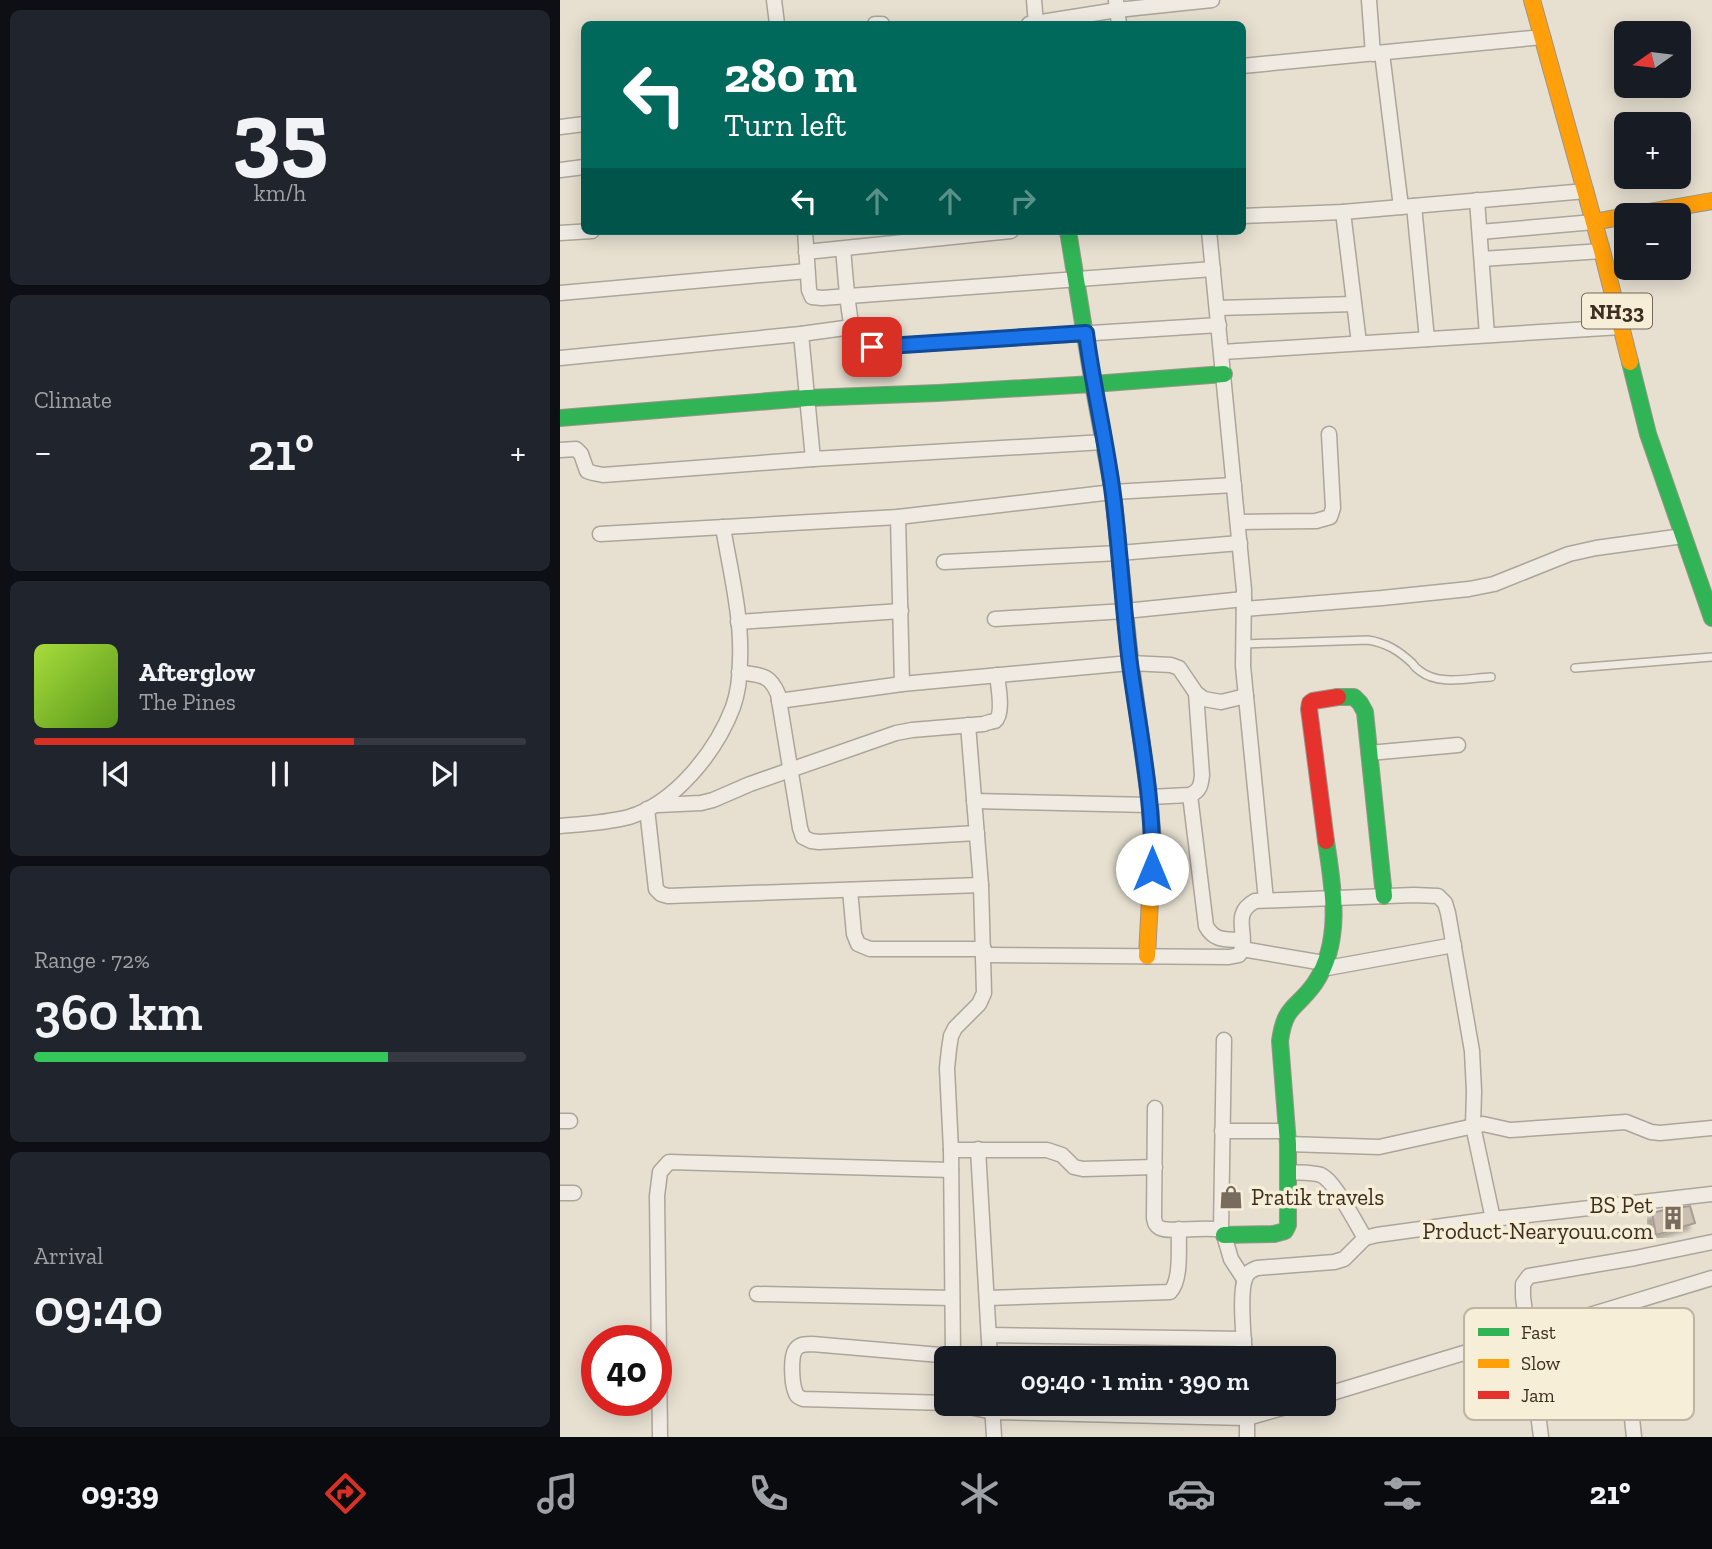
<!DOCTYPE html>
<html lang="en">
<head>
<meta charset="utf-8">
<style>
  body { margin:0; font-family:"Zilla Slab",serif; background:#20242c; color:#f1f3f6; height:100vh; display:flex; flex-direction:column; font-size:26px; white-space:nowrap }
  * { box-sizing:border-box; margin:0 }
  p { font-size:23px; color:#9ea1a6 }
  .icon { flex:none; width:38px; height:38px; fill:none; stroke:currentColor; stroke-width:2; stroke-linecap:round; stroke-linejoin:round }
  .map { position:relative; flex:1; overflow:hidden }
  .panel { display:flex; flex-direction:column; gap:10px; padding:10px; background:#0d0f14; width:560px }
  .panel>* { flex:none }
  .guide { position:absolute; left:21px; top:21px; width:665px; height:214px; border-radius:10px; box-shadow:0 4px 18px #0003; background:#00695c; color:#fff; overflow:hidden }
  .needle { width:46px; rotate:256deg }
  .tools { position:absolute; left:1054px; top:21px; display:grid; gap:14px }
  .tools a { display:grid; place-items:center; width:77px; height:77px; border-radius:10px; background:#171b24; box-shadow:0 4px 18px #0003; font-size:35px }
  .speed { position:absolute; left:21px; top:1325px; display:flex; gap:14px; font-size:35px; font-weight:700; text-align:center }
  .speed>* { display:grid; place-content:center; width:91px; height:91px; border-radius:50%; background:#171b24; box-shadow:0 4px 18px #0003; line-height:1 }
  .speed .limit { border:10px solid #d22; background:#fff; color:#111 }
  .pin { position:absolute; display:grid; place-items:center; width:60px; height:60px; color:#fff; margin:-30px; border-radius:14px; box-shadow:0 4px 10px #0006 }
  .me { position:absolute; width:77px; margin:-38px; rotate:0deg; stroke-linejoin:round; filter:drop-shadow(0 0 5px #0008) }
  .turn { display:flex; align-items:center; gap:24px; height:147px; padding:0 28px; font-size:32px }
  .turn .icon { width:91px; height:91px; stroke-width:2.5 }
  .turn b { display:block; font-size:49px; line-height:60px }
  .lanes { display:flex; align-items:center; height:66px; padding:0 28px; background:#0003; justify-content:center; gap:35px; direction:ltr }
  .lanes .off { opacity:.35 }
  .big { font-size:52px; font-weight:600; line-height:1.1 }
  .panel .tile { flex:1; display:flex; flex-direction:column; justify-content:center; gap:10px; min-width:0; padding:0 24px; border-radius:10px; background:#20242c }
  .panel .dial { align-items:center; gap:0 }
  .dial b { font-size:91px; line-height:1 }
  .song { display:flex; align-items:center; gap:21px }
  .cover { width:84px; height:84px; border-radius:10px; background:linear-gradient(135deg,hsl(80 70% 55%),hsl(90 70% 35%)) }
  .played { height:7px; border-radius:4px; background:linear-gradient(90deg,#d93025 65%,#363941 65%) }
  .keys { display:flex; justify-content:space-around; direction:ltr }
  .heat { display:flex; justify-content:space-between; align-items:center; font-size:38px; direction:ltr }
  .charge { height:10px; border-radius:5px; background:linear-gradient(90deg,#34c759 72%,#363941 0) }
  .trip { position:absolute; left:374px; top:1346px; width:402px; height:70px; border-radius:10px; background:#171b24; box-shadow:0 4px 18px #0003; font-weight:600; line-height:70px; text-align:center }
  .tabs { display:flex; height:112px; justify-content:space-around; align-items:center; background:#090b0e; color:#9ea1a6 }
  .tabs .icon { width:49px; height:49px }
  .tabs .on { color:#d93025 }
  .tabs b { font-size:32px; color:#f1f3f6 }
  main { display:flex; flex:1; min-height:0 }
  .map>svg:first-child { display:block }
</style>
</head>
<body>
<main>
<section class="panel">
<div class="tile dial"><b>35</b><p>km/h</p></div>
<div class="tile"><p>Climate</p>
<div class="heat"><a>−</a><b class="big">21°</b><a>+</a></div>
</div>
<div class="tile">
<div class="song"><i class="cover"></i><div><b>Afterglow</b><p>The Pines</p></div></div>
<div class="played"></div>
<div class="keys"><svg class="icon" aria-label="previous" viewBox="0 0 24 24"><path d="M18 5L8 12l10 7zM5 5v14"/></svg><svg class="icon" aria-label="pause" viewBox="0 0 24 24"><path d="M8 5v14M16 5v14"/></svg><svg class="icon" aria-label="next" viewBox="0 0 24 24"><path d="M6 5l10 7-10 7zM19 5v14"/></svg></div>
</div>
<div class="tile"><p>Range · 72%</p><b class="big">360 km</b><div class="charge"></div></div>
<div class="tile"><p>Arrival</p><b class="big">09:40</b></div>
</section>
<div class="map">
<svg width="1152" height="1437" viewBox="0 0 1152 1437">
  <defs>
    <filter id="shadow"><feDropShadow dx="-6" dy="6" stdDeviation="2" flood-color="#0004"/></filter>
  </defs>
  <rect width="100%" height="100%" fill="#e7e0d1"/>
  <!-- building -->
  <polygon fill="#cbbfb2" stroke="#a89c90" stroke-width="2" filter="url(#shadow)" points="1130,1206 1135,1223 1096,1235 1092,1213 1108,1209"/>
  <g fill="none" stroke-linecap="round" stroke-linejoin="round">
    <!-- lane casing -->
    <g stroke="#ada599" stroke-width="10">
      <g id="lane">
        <path d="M683 644 808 640C826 643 838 650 852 663 854 666 857 669 860 671 879 686 909 678 931 677"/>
        <polyline points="1015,668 1152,657"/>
      </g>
    </g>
    <!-- street casing -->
    <g stroke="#ada599" stroke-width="17">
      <g id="street">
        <polyline points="214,0 217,24"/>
        <polyline points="474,0 476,24"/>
        <polyline points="809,0 813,54"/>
        <polyline points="556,1 559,24"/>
        <polyline points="315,24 322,24"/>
        <polyline points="469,24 557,10 652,0"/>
        <polyline points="822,53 841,207"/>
        <polyline points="682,66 983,37"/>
        <polyline points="0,127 24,124"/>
        <polyline points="0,170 24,167"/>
        <polyline points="917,200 927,335"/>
        <polyline points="854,206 867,339"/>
        <polyline points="783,212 799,343"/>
        <polyline points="682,216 783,212 1026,191"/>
        <polyline points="245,231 249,290 252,297 262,298 653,269"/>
        <polyline points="649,231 684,590 683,666 706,900"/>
        <polyline points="920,232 1034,222"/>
        <polyline points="0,233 32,231"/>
        <path d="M283 249C285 267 288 329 297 341 301 345 307 346 312 347L659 325"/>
        <polyline points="246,252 451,231"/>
        <polyline points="922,259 1042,251"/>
        <polyline points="0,293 247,271"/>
        <polyline points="657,308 794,304"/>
        <polyline points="241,334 253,459"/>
        <polyline points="662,352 1061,327"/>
        <polyline points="0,358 241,334 292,327"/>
        <polyline points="0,450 16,449 21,454 27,471 33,473 43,475 253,459 544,442"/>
        <polyline points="338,517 342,684"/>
        <polyline points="678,522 756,521 770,517 773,508 769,434"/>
        <polyline points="40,534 338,517 553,492 674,485"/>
        <polyline points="384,562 559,553 680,543"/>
        <polyline points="684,609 822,598 909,589 934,584 1009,554 1036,548 1123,536"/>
        <polyline points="435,619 565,611 684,599"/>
        <polyline points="178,622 341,611"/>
        <path d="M179 672C200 676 209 673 218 694L240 828 243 837 251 841 259 842 417 833"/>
        <polyline points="219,701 342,684 570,663 611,665 619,668 636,693 644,699 661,702 686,696"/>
        <polyline points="809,753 898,745"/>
        <path d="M630 795 646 926C655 942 666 939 682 940"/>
        <path d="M589 797 630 795C640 791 641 785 642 775L636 693"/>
        <polyline points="414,801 590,805"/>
        <path d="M98 805 141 803 153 800 190 784 336 733 352 730 424 724C425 723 434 721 435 721 444 714 438 685 437 675"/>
        <polyline points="87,809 96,889 101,894 108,896 421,885"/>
        <path d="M0 826C23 824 46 823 69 817 115 803 156 752 173 707 178 693 180 676 180 660 182 616 170 570 163 527"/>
        <polyline points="290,890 294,934 298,944 310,949 424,949"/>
        <polyline points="682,949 764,963"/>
        <path d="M424 955 669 957 679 955C691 936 669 915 695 901L854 895 878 896 885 903 888 913 912 1051 914 1091 913 1126 933 1219"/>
        <polyline points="762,969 894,945"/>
        <path d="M595 1108 594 1218C595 1223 595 1225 600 1228 611 1233 645 1226 661 1230L664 1235 671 1259 684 1279"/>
        <polyline points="0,1121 10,1121"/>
        <polyline points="662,1131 727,1131"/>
        <polyline points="728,1144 819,1147 923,1124 950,1130 1066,1122 1091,1132 1100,1133 1152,1128"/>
        <polyline points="418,1149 430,1358"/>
        <polyline points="391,1150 487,1150 502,1155 514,1167 523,1169 595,1167"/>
        <path d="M728 1172C739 1173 751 1172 761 1175 775 1181 796 1224 805 1238"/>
        <polyline points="0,1193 14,1193"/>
        <polyline points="661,1230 664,1040"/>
        <polyline points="197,1294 392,1298"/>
        <path d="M428 1298 610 1292C622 1280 618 1246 619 1229"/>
        <polyline points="1060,1307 1074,1437"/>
        <polyline points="429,1335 684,1339"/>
        <polyline points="393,1358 391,1150 387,1068 389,1049 391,1036 395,1028 419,1004 424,993 421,885 408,725"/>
        <path d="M685 1358C684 1340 679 1294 685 1279 687 1272 692 1270 697 1268L774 1262 784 1259 805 1238 817 1235 933 1219 1152 1194"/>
        <polyline points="765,1395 1152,1278"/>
        <path d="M387 1403 243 1399C237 1396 237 1397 235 1391 232 1383 230 1356 236 1349 240 1344 246 1344 252 1344L392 1356"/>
        <polyline points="405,1404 414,1408 433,1412 687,1418 736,1404"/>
        <polyline points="432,1404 434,1437"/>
        <polyline points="687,1404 687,1437"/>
        <polyline points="100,1437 97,1196 100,1172 109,1162 391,1170"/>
        <polyline points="981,1437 963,1297 963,1284 969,1276 1075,1258 1152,1242"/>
      </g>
    </g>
    <!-- fast casing -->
    <g stroke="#9c958a" stroke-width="18">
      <g id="fast">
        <polyline points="508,231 533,384 553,492 569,650"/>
        <polyline points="1070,362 1088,434 1152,618"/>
        <polyline points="0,418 247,398 378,393 533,384 664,374"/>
        <polyline points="778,697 794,697 800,703 805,712 824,896"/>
        <path d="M664 1235 714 1234 725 1231 728 1225V1144L720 1041C725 1004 737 1009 755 983 783 941 773 887 766 841"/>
      </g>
    </g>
    <!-- slow casing -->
    <g stroke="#9c958a" stroke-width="18">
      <g id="slow">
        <polyline points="972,0 1042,251 1070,362"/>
        <polyline points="1071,215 1152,201"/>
        <polyline points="1034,222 1066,216"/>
        <polyline points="569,650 590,805 593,842 587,956"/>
      </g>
    </g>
    <!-- jam casing -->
    <g stroke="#9c958a" stroke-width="18">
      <polyline id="jam" points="766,841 749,709 750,703 753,701 778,697"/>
    </g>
    <!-- lane -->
    <use href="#lane" stroke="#efebe3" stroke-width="7"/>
    <!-- street -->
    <use href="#street" stroke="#efebe3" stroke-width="14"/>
    <!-- fast -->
    <use href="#fast" stroke="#30b455" stroke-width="16"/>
    <!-- slow -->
    <use href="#slow" stroke="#ff9f0a" stroke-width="16"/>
    <!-- jam -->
    <use href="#jam" stroke="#e5322d" stroke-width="16"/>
  </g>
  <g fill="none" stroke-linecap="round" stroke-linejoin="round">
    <!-- route casing -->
    <g stroke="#114b97" stroke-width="18">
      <path id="route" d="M312 347 526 333C533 387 546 440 553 495 560 551 563 608 570 664 579 732 594 800 592 869"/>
    </g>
    <!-- route -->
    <use href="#route" stroke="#1a73e8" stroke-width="12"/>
  </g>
  <!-- icons -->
  <defs>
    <g id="shop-bare" transform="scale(1.89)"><path d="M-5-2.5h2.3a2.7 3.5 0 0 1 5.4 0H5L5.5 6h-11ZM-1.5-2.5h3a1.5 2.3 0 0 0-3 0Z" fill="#786c5e" stroke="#f7eed8" stroke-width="2.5" paint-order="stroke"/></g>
    <g id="building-bare" transform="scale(1.89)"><path d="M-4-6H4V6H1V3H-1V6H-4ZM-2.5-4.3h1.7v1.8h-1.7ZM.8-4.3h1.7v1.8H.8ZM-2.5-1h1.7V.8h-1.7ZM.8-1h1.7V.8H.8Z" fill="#786c5e" stroke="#f7eed8" stroke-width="2.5" paint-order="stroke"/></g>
  </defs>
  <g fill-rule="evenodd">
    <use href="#shop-bare" x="671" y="1197"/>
    <use href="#building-bare" x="1113" y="1218"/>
  </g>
  <g text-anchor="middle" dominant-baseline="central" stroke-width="7" stroke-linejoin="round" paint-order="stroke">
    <!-- shield labels -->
    <rect fill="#f7eed8" stroke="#756857" stroke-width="2" x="1022" y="293.5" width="70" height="35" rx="5"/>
    <g font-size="21" font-weight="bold" fill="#3d2e20">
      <text x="1057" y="311">NH33</text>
    </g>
    <!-- poi labels -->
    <g font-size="23" fill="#3d2e20" stroke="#f7eed8" text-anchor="start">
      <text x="691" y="1197">Pratik travels</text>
      <text x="1093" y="1205" text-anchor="end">BS Pet<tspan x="1093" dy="26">Product-Nearyouu.com</tspan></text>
    </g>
  </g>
  <!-- legend -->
  <rect x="904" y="1308" width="230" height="112" rx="10" fill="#f7eed8" stroke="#bfb4a1" stroke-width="2"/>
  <rect x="918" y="1328" width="31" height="8" fill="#30b455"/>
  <rect x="918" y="1359" width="31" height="9" fill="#ff9f0a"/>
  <rect x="918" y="1391" width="31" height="8" fill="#e5322d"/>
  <g font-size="19" fill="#3d2e20">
    <text x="961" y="1339">Fast</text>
    <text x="961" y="1370">Slow</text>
    <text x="961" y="1402">Jam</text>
  </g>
</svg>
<div class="tools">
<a><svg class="needle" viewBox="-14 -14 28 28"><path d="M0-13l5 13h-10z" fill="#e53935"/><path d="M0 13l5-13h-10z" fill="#9ea1a6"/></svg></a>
<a>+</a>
<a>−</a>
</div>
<div class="speed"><div class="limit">40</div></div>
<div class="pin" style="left:312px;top:347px;background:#d93025"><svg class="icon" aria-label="arrive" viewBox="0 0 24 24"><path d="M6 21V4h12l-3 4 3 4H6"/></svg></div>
<svg class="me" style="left:592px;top:869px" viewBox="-20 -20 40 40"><circle r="19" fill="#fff"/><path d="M0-13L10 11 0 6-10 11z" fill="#1a73e8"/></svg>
<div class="trip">09:40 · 1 min · 390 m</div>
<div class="guide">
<div class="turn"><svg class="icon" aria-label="left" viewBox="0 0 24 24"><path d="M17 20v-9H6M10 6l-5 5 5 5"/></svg><div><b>280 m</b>Turn left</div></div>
<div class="lanes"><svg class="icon" aria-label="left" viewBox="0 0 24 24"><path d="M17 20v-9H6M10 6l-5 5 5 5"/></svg><svg class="icon off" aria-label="ahead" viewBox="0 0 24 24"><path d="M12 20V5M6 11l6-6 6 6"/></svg><svg class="icon off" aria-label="ahead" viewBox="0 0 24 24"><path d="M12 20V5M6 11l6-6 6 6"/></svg><svg class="icon off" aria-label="right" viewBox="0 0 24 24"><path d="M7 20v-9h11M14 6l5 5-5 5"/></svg></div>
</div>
</div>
</main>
<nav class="tabs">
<b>09:39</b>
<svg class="icon on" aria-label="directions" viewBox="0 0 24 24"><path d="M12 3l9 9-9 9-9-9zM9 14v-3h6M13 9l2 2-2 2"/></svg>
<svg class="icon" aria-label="music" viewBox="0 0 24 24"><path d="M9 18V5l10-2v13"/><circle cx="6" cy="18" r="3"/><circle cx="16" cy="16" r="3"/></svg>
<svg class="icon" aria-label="phone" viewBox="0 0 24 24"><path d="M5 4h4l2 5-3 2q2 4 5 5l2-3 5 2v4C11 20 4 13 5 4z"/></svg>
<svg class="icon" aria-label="climate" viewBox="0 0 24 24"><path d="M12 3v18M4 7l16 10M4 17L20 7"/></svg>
<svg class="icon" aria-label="car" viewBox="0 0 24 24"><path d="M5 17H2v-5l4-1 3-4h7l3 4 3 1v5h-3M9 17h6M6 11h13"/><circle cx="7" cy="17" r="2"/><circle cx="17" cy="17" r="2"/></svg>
<svg class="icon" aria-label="filters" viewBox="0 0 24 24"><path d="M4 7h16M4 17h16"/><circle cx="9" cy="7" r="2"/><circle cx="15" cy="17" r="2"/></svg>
<b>21°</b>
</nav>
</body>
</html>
